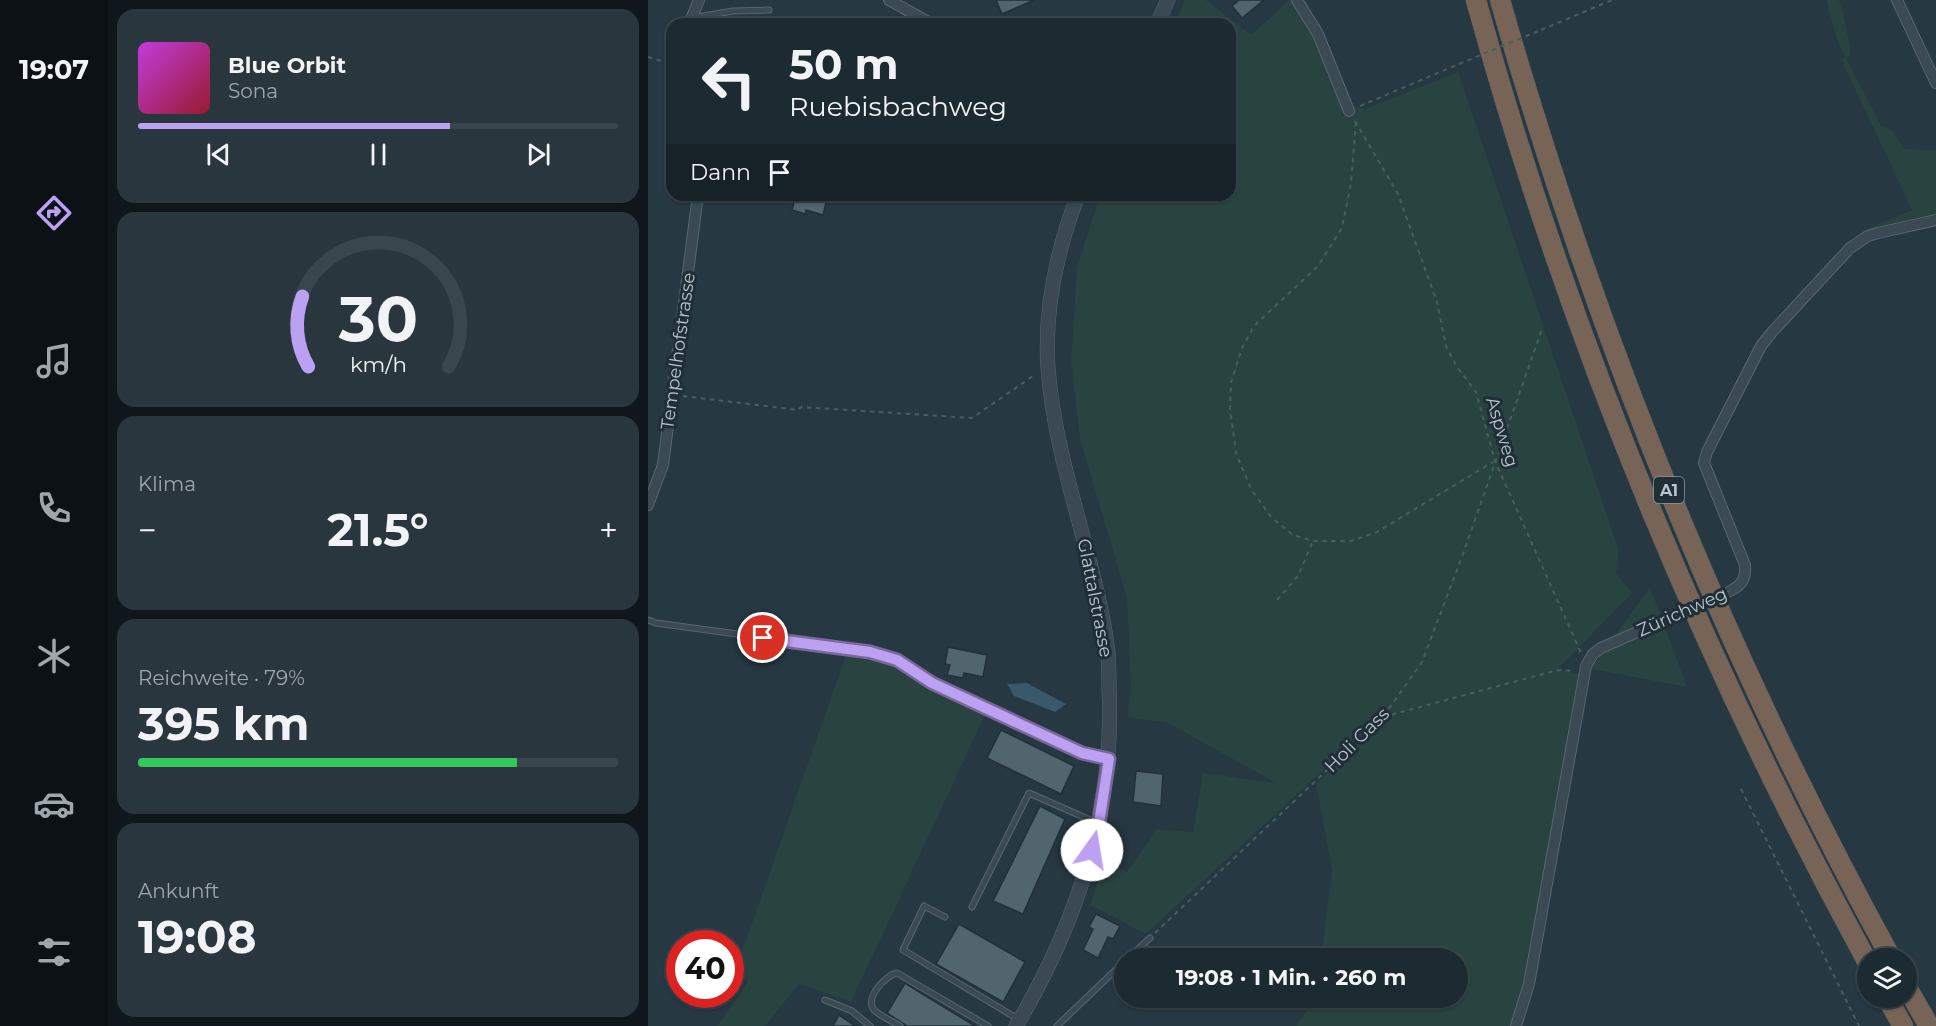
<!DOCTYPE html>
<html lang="de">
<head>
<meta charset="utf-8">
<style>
  body { margin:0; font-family:Montserrat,sans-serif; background:#29363e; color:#f1f3f6; height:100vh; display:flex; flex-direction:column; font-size:22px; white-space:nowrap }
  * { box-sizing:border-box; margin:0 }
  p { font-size:20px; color:#a0a7ac }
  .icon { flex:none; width:33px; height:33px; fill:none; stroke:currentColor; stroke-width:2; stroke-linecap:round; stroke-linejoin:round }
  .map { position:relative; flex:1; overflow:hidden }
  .panel { display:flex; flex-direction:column; gap:9px; padding:9px; background:#0f171c; width:540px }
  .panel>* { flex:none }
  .guide { position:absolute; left:18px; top:18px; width:570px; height:183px; border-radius:18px; box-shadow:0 2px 4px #0004,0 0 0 2px #3a464d; background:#1c2a32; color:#f1f3f6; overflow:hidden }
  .fabs { position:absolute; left:1209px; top:948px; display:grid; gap:12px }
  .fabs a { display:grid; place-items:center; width:60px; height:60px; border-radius:50%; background:#1c2a32; box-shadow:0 2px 4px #0004,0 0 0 2px #3a464d; font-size:30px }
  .speed { position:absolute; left:18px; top:930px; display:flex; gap:12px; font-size:30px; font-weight:700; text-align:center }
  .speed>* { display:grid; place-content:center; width:78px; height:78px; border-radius:50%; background:#1c2a32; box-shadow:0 2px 4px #0004,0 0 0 2px #3a464d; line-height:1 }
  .speed .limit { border:9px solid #d22; background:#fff; color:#111 }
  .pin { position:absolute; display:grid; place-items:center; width:51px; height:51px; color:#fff; margin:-26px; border:3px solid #fff; border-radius:50%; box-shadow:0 2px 6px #0007 }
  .me { position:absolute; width:66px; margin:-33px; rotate:13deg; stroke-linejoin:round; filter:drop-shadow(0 0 4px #0008) }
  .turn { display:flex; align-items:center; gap:21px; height:126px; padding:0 24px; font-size:27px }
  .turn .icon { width:78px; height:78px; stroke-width:2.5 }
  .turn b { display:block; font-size:42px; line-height:51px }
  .then { display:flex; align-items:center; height:57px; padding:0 24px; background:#0003; gap:12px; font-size:22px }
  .big { font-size:45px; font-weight:700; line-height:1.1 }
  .panel .card { flex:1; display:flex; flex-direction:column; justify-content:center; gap:9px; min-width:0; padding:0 21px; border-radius:18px; background:#29363e }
  .panel .dial { align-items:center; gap:0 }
  .dial svg { height:156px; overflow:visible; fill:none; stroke:#3a464d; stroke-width:7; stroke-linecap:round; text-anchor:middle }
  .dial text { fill:#f1f3f6; stroke:none }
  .song { display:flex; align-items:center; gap:18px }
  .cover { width:72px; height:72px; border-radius:9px; background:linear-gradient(135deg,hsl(290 70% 55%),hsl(350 70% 35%)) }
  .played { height:6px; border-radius:3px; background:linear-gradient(90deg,#bca0f2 65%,#3a464d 65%) }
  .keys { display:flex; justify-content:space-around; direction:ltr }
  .heat { display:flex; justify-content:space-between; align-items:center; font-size:33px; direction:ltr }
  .charge { height:9px; border-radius:4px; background:linear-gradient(90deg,#34c759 79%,#3a464d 0) }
  .trip { position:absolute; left:466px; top:948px; width:354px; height:60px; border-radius:30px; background:#1c2a32; box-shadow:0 2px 4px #0004,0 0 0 2px #3a464d; font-weight:700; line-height:60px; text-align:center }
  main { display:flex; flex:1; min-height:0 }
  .menu { display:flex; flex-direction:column; width:108px; justify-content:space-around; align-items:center; background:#0b1114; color:#a0a7ac }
  .menu .icon { width:42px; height:42px }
  .menu .current { color:#bca0f2 }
  .menu b { font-size:27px; color:#f1f3f6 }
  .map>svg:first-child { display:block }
</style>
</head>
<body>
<main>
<nav class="menu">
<b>19:07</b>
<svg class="icon current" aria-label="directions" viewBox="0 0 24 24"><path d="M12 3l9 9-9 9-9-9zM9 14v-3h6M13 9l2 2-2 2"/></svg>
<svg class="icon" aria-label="music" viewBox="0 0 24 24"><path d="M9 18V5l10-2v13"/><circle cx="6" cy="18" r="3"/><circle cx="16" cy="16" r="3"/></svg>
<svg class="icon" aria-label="phone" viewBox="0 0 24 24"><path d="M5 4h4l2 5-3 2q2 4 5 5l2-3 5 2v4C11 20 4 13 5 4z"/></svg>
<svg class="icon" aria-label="climate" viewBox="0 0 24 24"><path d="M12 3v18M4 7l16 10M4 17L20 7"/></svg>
<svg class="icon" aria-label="car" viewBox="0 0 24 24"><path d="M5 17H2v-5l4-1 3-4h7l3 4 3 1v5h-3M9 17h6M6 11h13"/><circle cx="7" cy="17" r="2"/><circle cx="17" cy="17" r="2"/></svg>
<svg class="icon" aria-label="filters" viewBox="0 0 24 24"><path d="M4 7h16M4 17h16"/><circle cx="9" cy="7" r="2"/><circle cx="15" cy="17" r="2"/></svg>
</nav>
<section class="panel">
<div class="card">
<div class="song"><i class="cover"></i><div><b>Blue Orbit</b><p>Sona</p></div></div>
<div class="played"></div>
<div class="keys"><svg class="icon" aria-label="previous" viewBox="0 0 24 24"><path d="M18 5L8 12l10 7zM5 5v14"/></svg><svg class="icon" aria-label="pause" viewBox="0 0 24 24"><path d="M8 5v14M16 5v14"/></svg><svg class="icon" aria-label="next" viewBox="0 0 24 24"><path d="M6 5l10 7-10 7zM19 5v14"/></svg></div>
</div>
<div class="card dial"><svg viewBox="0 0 100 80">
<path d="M14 69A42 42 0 1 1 86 69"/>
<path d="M14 69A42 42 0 0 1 11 33" stroke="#bca0f2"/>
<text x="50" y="56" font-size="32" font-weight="700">30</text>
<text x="50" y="72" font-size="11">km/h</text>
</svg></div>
<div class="card"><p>Klima</p>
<div class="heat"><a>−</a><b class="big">21.5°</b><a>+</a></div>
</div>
<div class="card"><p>Reichweite · 79%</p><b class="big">395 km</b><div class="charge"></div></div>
<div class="card"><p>Ankunft</p><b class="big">19:08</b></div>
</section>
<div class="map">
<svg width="1288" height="1026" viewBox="0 0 1288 1026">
  <rect width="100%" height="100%" fill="#263842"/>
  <!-- green -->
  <g fill="#284340">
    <polygon points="537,0 558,0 603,35 642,0 646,0 655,10 695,104 717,109 810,72 971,551 968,573 984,593 909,670 935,674 879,982 865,1026 648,1026 668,998 810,998 810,958 673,958 684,870 668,783 735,719 850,686 735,718 714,734 498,934 442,905 457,860 479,872 509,829 545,832 555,773 628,783 520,723 479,717 483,688 479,598 432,439 423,361 429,268 452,195 582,195 582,24 526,24"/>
    <polygon points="1178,0 1191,0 1197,20 1203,54 1198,58 1233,126 1245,131 1256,149 1288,150 1288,218 1207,239 1216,230 1264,210 1193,59 1197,58 1189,39"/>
    <polygon points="1002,587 1039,687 943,669"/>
    <polygon points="200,649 247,661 280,685 338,713 203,1002 151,984 117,1026 69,1026 100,982 88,969"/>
  </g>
  <!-- water -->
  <polygon fill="#395869" points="379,683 418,704 407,712 366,696 359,684"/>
  <!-- building -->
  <g fill="#51656f" stroke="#213039" stroke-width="1.5">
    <polygon points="348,0 386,0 354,14"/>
    <polygon points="591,0 616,0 594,18 584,6"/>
    <polygon points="148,195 180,195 175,215 158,210 157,214 144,210"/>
    <polygon points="300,647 339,655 335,677 316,673 315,678 299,675 302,665 297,664"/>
    <polygon points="353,730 426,766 413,794 339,758"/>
    <polygon points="488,771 515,774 513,806 485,802"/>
    <polygon points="392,806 417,819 375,914 345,901"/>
    <polygon points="448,914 472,926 465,939 460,937 450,958 435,950 445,929 441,927"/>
    <polygon points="311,924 377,962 355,1002 288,964"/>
    <polygon points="257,983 268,990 327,1026 259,1026 239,1013"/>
    <polygon points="191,1015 207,1026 185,1026"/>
  </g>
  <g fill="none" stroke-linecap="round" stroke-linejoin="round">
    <!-- service casing -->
    <g stroke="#58676f" stroke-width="7">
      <g id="service">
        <polyline points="44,18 85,11 121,10"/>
        <polyline points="139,195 144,197"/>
        <polyline points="0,620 8,623 222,652 249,660 284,683 434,753 459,758"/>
        <polyline points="324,907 381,793 449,823"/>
        <polyline points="297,917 276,906 255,950 370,1019"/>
        <polyline points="480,958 502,938"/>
        <polyline points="177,1000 204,1011 222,1026"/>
        <path d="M252 1026C244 1021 232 1016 226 1010 216 998 238 975 249 973L340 1026"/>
        <polyline points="409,1026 477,961"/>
      </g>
    </g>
    <!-- minor casing -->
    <g stroke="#58676f" stroke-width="12">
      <g id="minor">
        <polyline points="241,0 284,24"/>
        <polyline points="649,0 670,34 701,111"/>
        <polyline points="1249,0 1288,83"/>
        <polyline points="41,24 51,0"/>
        <polyline points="0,505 15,465 50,195"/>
        <path d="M1082 591C1094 585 1098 579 1097 565L1056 463 1059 452 1113 346 1125 331 1202 248 1220 236 1230 233 1288 220"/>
        <polyline points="868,1026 881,984 938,666 945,654 953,648 1030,614"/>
      </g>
    </g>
    <!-- tertiary casing -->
    <g stroke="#58676f" stroke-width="15">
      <g id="tertiary">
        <polyline points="509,24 520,0"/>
        <path d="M368 1026C429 924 467 808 461 689 461 674 461 659 459 644 445 551 407 462 400 368 396 309 409 250 430 195"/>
      </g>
    </g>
    <!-- motorway casing -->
    <g stroke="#45545c" stroke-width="21">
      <g id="motorway">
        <path d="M828 0C920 334 1054 659 1220 963"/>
        <path d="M852 0C947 333 1077 655 1243 958"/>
        <polyline points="1258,986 1281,1026"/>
        <polyline points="1239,998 1255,1026"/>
      </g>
    </g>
    <!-- path -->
    <g stroke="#465f5c" stroke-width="2" stroke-dasharray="4.5 4.5" stroke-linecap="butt">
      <polyline points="893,30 964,0"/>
      <polyline points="0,57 24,64"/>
      <polyline points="712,106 811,64"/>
      <polyline points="707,121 750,194 789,302 798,346 809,367 828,392 847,461 933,653"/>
      <polyline points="708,122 703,183 694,228 670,266 606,326 594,348 583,383 582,409 588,453 603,489 623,517 645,535 665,541 703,541 729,532 845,462"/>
      <polyline points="35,396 150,410 153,407 324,418 388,374"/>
      <polyline points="629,600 650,576 665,541"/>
      <polyline points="735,717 910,670 926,671"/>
      <polyline points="1093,789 1211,1026"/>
      <polyline points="507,933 735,717 774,662 815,554 894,329"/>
    </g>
    <!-- service -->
    <use href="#service" stroke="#3a4952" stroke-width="5"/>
    <!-- minor -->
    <use href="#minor" stroke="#3a4952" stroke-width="10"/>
    <!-- tertiary -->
    <use href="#tertiary" stroke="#3a4952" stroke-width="14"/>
    <!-- motorway -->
    <use href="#motorway" stroke="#786457" stroke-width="20"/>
    <!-- path-bridge -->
    <g stroke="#465f5c" stroke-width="2" stroke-dasharray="4.5 4.5" stroke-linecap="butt">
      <polyline points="811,64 893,30"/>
      <polyline points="1030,614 1082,591"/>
    </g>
  </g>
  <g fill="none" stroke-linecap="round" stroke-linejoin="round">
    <!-- route casing -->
    <g stroke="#7a689d" stroke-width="15">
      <polyline id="route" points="115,638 222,652 249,660 284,683 434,753 461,759 451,823 444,850"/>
    </g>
    <!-- route -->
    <use href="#route" stroke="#bca0f2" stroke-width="10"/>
  </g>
  <g text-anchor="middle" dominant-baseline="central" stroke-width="6" stroke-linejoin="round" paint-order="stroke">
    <!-- shield labels -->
    <rect fill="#1f2e37" stroke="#89979f" stroke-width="1.5" x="1006" y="477" width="30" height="26" rx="4.5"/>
    <g font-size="16" font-weight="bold" fill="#b7c4cc">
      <text x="1021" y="490">A1</text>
    </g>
    <!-- street labels -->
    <g font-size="18" fill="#b7c4cc" stroke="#1f2e37">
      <text transform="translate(30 351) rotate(-82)">Tempelhofstrasse</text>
      <text transform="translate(854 432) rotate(73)">Aspweg</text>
      <text transform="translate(447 598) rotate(79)">Glattalstrasse</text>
      <text transform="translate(1034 612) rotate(-24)">Zürichweg</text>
      <text transform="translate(709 740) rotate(-45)">Holi Gass</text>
    </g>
  </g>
</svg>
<div class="fabs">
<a><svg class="icon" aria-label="layers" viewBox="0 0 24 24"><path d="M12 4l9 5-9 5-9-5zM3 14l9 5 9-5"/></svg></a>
</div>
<div class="speed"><div class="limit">40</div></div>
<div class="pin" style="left:115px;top:638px;background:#d93025"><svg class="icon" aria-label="arrive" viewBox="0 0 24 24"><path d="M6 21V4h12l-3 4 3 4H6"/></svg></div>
<svg class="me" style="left:444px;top:850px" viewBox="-20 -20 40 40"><circle r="19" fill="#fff"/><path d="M0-13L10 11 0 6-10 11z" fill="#bca0f2"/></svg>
<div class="trip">19:08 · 1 Min. · 260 m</div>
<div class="guide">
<div class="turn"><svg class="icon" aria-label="left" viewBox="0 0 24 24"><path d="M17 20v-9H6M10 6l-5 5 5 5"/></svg><div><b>50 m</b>Ruebisbachweg</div></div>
<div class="then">Dann<svg class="icon" aria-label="arrive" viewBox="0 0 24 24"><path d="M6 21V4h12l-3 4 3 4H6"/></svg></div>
</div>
</div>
</main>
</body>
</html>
